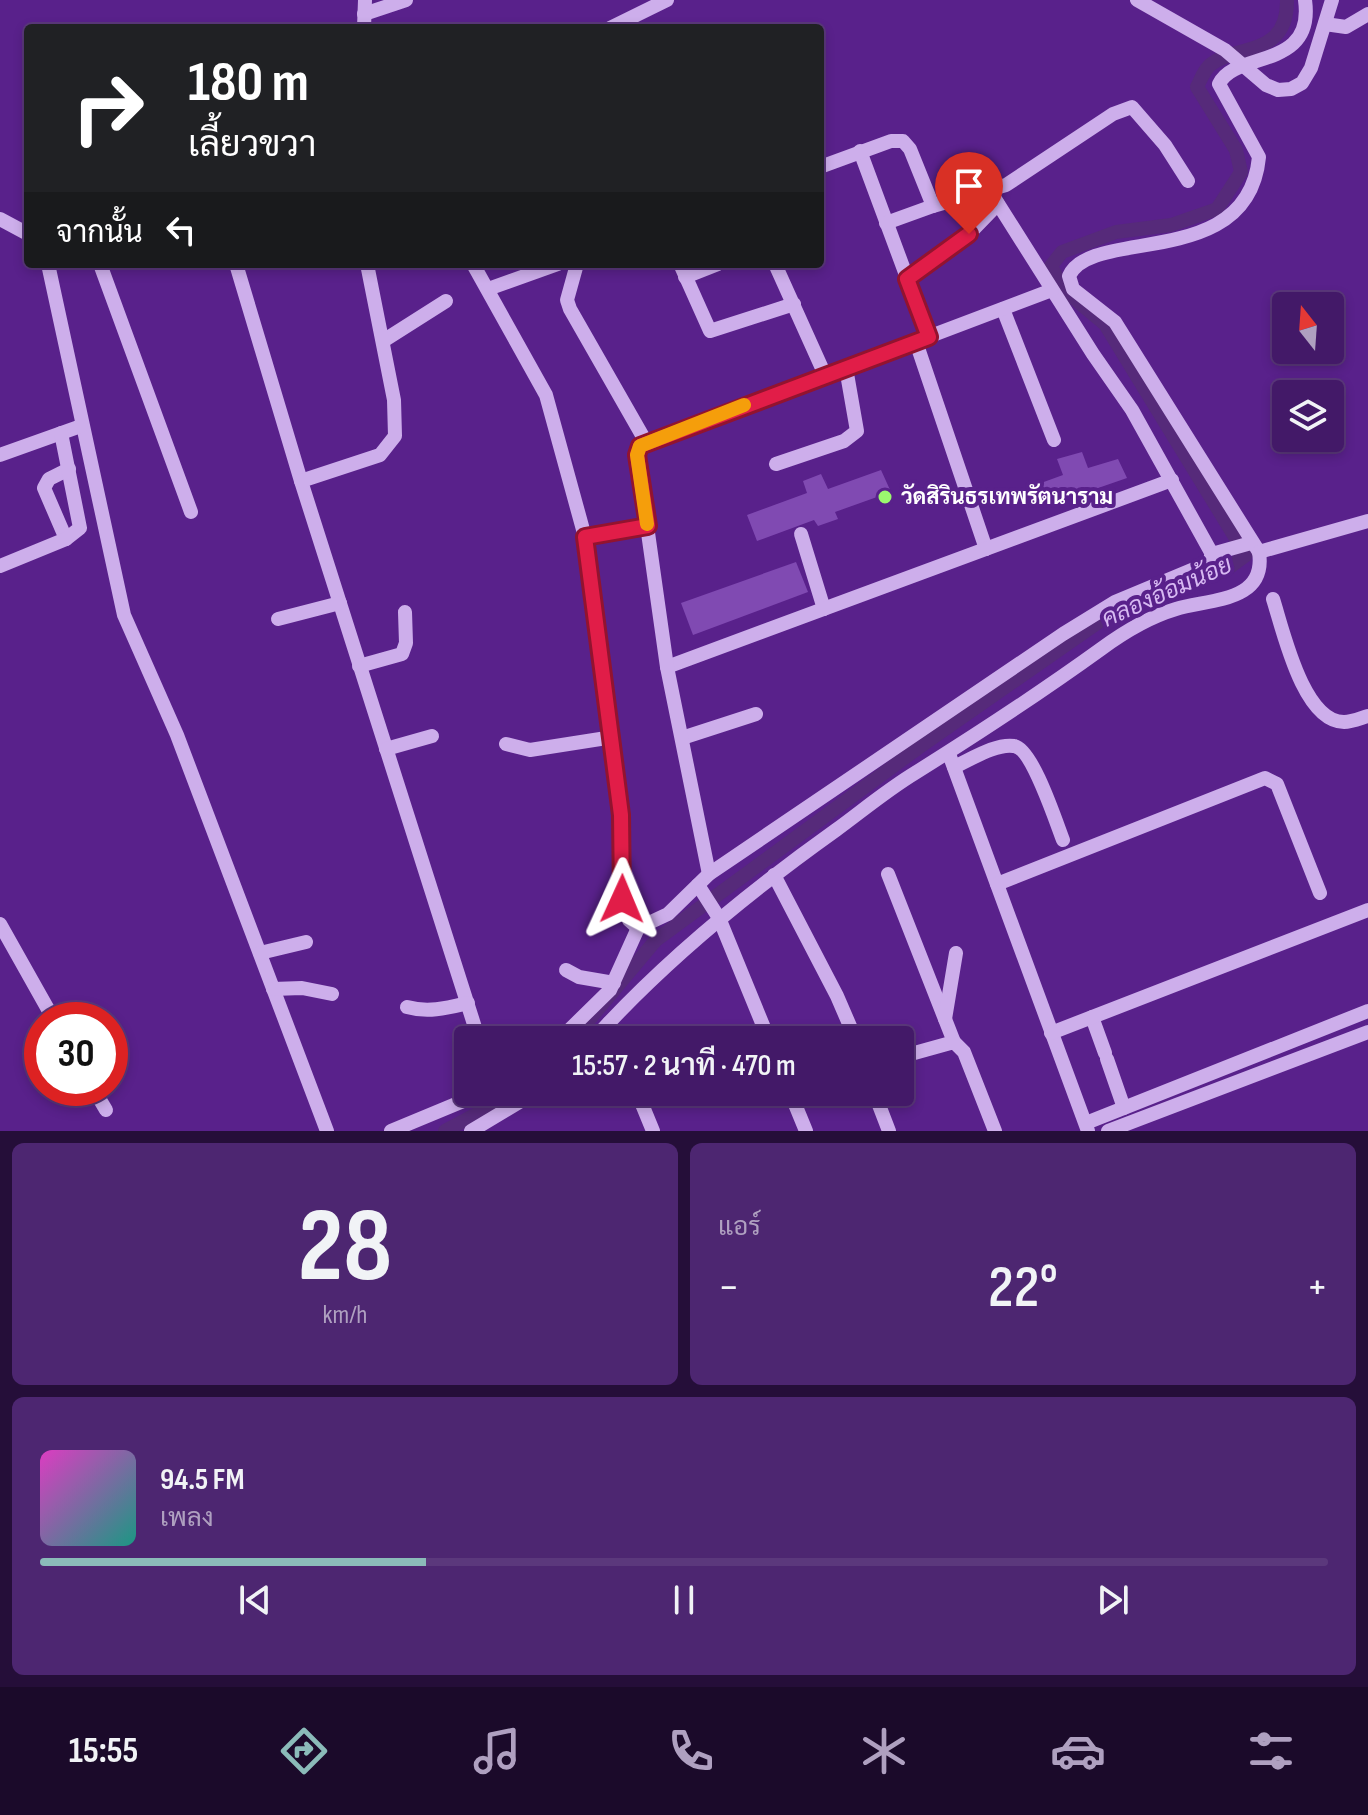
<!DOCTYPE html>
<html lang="th">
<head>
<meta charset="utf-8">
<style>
  body { margin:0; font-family:"Sofia Sans Condensed",Sarabun,sans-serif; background:#4d2671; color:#f1f3f6; height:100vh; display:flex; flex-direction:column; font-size:30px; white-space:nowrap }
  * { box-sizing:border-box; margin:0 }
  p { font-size:26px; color:#afa0c0 }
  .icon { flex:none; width:44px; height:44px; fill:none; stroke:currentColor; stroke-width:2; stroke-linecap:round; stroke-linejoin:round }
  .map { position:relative; height:1131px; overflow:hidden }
  .side { display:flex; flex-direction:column; gap:12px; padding:12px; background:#250e39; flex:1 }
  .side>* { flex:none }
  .hud { position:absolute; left:24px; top:24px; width:800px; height:244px; border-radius:8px; box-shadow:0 4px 12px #0003,0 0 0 2px #5b387c; background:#202124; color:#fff; overflow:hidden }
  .needle { width:52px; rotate:343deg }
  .tools { position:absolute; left:1272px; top:292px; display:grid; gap:16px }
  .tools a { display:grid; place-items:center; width:72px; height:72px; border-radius:8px; background:#431968; box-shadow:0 4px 12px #0003,0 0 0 2px #5b387c; font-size:40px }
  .speed { position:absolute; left:24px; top:1002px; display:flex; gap:16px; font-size:40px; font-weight:700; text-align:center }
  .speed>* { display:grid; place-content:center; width:104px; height:104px; border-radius:50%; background:#431968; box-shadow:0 4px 12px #0003,0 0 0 2px #5b387c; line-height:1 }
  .speed .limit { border:12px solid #d22; background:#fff; color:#111 }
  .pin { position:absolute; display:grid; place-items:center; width:68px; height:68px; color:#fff; margin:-82px -34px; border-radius:50% 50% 50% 0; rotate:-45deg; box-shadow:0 0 8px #0007 }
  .pin .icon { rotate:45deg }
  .me { position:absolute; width:88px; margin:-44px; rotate:1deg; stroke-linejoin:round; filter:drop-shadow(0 0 6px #0008) }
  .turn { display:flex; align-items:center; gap:28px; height:168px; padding:0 32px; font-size:36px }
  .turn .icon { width:104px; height:104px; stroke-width:2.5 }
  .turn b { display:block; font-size:56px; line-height:68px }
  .then { display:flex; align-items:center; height:76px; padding:0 32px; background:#0003; gap:16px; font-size:30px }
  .big { font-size:60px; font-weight:600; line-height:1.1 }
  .side .tile { flex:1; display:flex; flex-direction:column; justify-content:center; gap:12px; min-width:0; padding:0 28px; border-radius:12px; background:#4d2671 }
  .side .dial { align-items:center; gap:0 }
  .dial b { font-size:104px; line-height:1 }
  .song { display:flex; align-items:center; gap:24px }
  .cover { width:96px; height:96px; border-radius:12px; background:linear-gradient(135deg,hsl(310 70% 55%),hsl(170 70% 35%)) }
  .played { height:8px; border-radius:4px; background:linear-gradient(90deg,#8bbbb9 30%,#5b387c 30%) }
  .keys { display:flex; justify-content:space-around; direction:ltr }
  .heat { display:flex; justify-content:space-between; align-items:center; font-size:44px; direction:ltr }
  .side .tiles { flex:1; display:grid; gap:12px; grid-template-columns:1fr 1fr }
  .tile:last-child { grid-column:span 2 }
  .trip { position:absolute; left:454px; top:1026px; width:460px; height:80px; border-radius:8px; background:#431968; box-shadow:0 4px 12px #0003,0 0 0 2px #5b387c; font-weight:600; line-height:80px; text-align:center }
  .tabs { display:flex; height:128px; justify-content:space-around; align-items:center; background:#1b0a2a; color:#afa0c0 }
  .tabs .icon { width:56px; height:56px }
  .tabs .on { color:#8bbbb9 }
  .tabs b { font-size:36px; color:#f1f3f6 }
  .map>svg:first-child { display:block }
</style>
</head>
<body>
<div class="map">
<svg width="1368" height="1131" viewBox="0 0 1368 1131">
  <rect width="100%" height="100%" fill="#59218b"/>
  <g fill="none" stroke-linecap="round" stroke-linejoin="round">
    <!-- canal -->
    <g stroke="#562a7a" stroke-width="14">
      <path d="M572 1040 656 940 918 748 1103 619 1169 588 1224 571 1246 555 1105 324 1063 289 1051 266 1062 252 1116 232 1171 225 1217 209 1241 172 1236 150 1197 87C1201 79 1204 70 1210 65 1235 44 1288 58 1287 0"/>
      <polyline points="445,1131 518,1092"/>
    </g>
  </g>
  <!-- building -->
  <g fill="#804ab2">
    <polygon points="1082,452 1088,468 1118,459 1127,478 1049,505 1041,483 1063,475 1057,459"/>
    <polygon points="881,470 891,492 835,512 838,519 818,526 814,520 757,541 747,515 807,493 803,481 821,474 828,489"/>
    <polygon points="796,562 808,592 693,635 681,603"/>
  </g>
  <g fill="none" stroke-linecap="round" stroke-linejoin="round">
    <!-- minor -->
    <g stroke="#cdaeeb" stroke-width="14">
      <polyline points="1137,0 1225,50 1266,85 1278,90 1291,89 1302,83 1311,68 1332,0"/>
      <path d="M1305 0C1315 71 1235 50 1219 84L1259 157C1248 272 1091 226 1069 276L1073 289 1115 322 1259 552 1368 521"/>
      <polyline points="364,14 406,0"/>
      <polyline points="1325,24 1346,27 1368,14"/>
      <polyline points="364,28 365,0"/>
      <polyline points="610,28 667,0"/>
      <polyline points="860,151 929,337"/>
      <polyline points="820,167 891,141 903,141 910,149 933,206 1006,185 1113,114 1132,107 1165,145 1188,181"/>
      <polyline points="990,191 1093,354 1132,410 1212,554"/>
      <polyline points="0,219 28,234"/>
      <polyline points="886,223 933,206"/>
      <polyline points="48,264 124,615 177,735 327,1131"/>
      <polyline points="100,264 191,512"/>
      <polyline points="236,264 301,481 479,1040"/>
      <polyline points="473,264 546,395 585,537 621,815 622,899 629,920 638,928 668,914 709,874 1063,634 1115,602 1199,567 1209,562 1212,554 1251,543"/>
      <polyline points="577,264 567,300 570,309 646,442"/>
      <polyline points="680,264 710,331 794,304"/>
      <polyline points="775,264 825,375"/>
      <polyline points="685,277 718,264"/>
      <polyline points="907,279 969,234 998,204"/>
      <polyline points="488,289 558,264"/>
      <polyline points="1003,309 1054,440"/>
      <polyline points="383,341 446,301"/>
      <polyline points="916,342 986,549"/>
      <polyline points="0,455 81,426"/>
      <polyline points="776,464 844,441 857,431 846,368"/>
      <polyline points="301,481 380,455 395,436 394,400 367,264"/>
      <polyline points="801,534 824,609"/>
      <polyline points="585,537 648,526"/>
      <polyline points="66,539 44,488 49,479 69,469"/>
      <polyline points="0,566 66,539 80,528 61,433"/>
      <path d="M1273 599C1283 630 1303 722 1344 722 1352 722 1361 718 1368 716"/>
      <polyline points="278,619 340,603"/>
      <polyline points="359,666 402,654 406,643 405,612"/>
      <polyline points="667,667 1172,480"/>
      <polyline points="682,738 756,714"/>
      <polyline points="506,744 530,750 613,737"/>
      <polyline points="386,749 432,736"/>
      <polyline points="949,754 1088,1131"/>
      <path d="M954 767C970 760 996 743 1014 746 1032 748 1056 822 1063 840"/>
      <polyline points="709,874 667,667 637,455 640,446 1052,290"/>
      <polyline points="888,874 954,1042"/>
      <polyline points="774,875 837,996 856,1040"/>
      <polyline points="997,884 1265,778 1277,784 1320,893"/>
      <polyline points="698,885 719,918 769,1040"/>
      <polyline points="0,924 54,1020"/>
      <polyline points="260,953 306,942"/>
      <polyline points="566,970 579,977 614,983"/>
      <polyline points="273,989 302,988 332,994"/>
      <path d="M407 1007C428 1013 447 1008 468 1003"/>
      <polyline points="1092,1017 1105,1053"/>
      <polyline points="945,1019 956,953"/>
      <polyline points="609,1023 616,1040"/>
      <polyline points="1051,1033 1368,910"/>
      <polyline points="559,1040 610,990 638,928"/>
      <path d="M593 1040C665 960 749 892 836 830 862 811 887 790 915 773 979 733 1040 693 1101 649 1124 632 1149 617 1176 609 1208 599 1267 603 1259 552"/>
      <polyline points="900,1057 954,1042 964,1052 995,1131"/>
      <polyline points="1107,1059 1124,1108"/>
      <polyline points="93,1088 106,1110"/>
      <polyline points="637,1092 653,1131"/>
      <polyline points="734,1092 745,1099 779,1092"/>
      <polyline points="790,1092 806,1131"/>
      <polyline points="874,1092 889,1131"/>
      <polyline points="1086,1123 1368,1011"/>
      <polyline points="391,1131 485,1092"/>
      <polyline points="471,1131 536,1092"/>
      <polyline points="1108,1131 1368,1032"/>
    </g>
  </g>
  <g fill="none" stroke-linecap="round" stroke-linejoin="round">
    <!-- route casing -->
    <g stroke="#92132f" stroke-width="20">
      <polyline id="route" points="622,899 621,815 585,537 648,526 637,455 640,446 929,337 907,279 969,234"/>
    </g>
    <!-- route -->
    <use href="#route" stroke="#e11d48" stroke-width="14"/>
    <!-- slow -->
    <polyline stroke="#f59e0b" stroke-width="14" points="647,524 637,455 640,446 744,405"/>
  </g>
  <!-- markers -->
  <circle fill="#9bf86f" stroke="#59218b" stroke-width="3" cx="885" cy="497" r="8"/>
  <g text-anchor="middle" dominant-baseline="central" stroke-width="8" stroke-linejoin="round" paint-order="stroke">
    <!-- poi labels -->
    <g font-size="22" font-weight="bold" fill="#fff" stroke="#59218b" text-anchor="start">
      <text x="901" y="497">วัดสิรินธรเทพรัตนาราม</text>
    </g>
    <!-- water labels -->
    <g font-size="24" font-style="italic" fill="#d7b9f2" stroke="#59218b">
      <text transform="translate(1167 592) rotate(-24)">คลองอ้อมน้อย</text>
    </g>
  </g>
</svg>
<div class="tools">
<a><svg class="needle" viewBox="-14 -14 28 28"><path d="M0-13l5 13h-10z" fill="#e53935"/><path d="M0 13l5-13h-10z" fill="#afa0c0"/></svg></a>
<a><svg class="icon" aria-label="layers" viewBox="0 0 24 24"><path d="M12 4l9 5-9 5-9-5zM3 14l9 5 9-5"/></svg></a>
</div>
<div class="speed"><div class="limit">30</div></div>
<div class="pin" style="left:969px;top:234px;background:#d93025"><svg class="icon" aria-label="arrive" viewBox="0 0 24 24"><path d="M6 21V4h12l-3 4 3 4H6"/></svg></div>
<svg class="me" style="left:622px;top:899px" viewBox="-20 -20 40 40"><path d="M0-17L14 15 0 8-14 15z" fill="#e11d48" stroke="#fff" stroke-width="4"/></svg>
<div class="trip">15:57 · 2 นาที · 470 m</div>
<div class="hud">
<div class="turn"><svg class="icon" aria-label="right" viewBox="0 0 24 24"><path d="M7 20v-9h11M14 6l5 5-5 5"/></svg><div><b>180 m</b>เลี้ยวขวา</div></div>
<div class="then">จากนั้น<svg class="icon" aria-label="left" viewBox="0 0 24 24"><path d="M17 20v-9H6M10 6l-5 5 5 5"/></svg></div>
</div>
</div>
<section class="side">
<div class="tiles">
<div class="tile dial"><b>28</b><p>km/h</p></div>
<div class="tile"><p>แอร์</p>
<div class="heat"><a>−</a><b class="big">22°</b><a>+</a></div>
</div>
<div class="tile">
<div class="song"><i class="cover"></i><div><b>94.5 FM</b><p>เพลง</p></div></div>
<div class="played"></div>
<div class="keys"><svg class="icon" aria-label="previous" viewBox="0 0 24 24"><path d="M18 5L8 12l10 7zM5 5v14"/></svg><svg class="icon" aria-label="pause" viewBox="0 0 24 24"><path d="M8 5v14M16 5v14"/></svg><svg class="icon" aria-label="next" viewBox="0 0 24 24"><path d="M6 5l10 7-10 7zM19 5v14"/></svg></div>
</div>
</div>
</section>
<nav class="tabs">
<b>15:55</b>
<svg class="icon on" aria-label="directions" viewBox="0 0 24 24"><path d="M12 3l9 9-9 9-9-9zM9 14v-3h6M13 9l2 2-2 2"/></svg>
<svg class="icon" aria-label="music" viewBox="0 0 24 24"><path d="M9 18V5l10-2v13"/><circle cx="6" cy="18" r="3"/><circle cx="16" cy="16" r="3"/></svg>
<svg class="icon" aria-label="phone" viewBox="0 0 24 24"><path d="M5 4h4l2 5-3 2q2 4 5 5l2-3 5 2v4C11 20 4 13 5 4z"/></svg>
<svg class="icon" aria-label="climate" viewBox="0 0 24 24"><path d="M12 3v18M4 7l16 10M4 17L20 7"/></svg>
<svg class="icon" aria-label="car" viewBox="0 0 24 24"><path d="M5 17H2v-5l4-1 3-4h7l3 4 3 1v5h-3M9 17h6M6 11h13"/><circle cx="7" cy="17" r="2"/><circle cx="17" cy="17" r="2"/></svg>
<svg class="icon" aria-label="filters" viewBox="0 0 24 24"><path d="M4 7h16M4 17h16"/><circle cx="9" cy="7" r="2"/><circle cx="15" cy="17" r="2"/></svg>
</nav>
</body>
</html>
